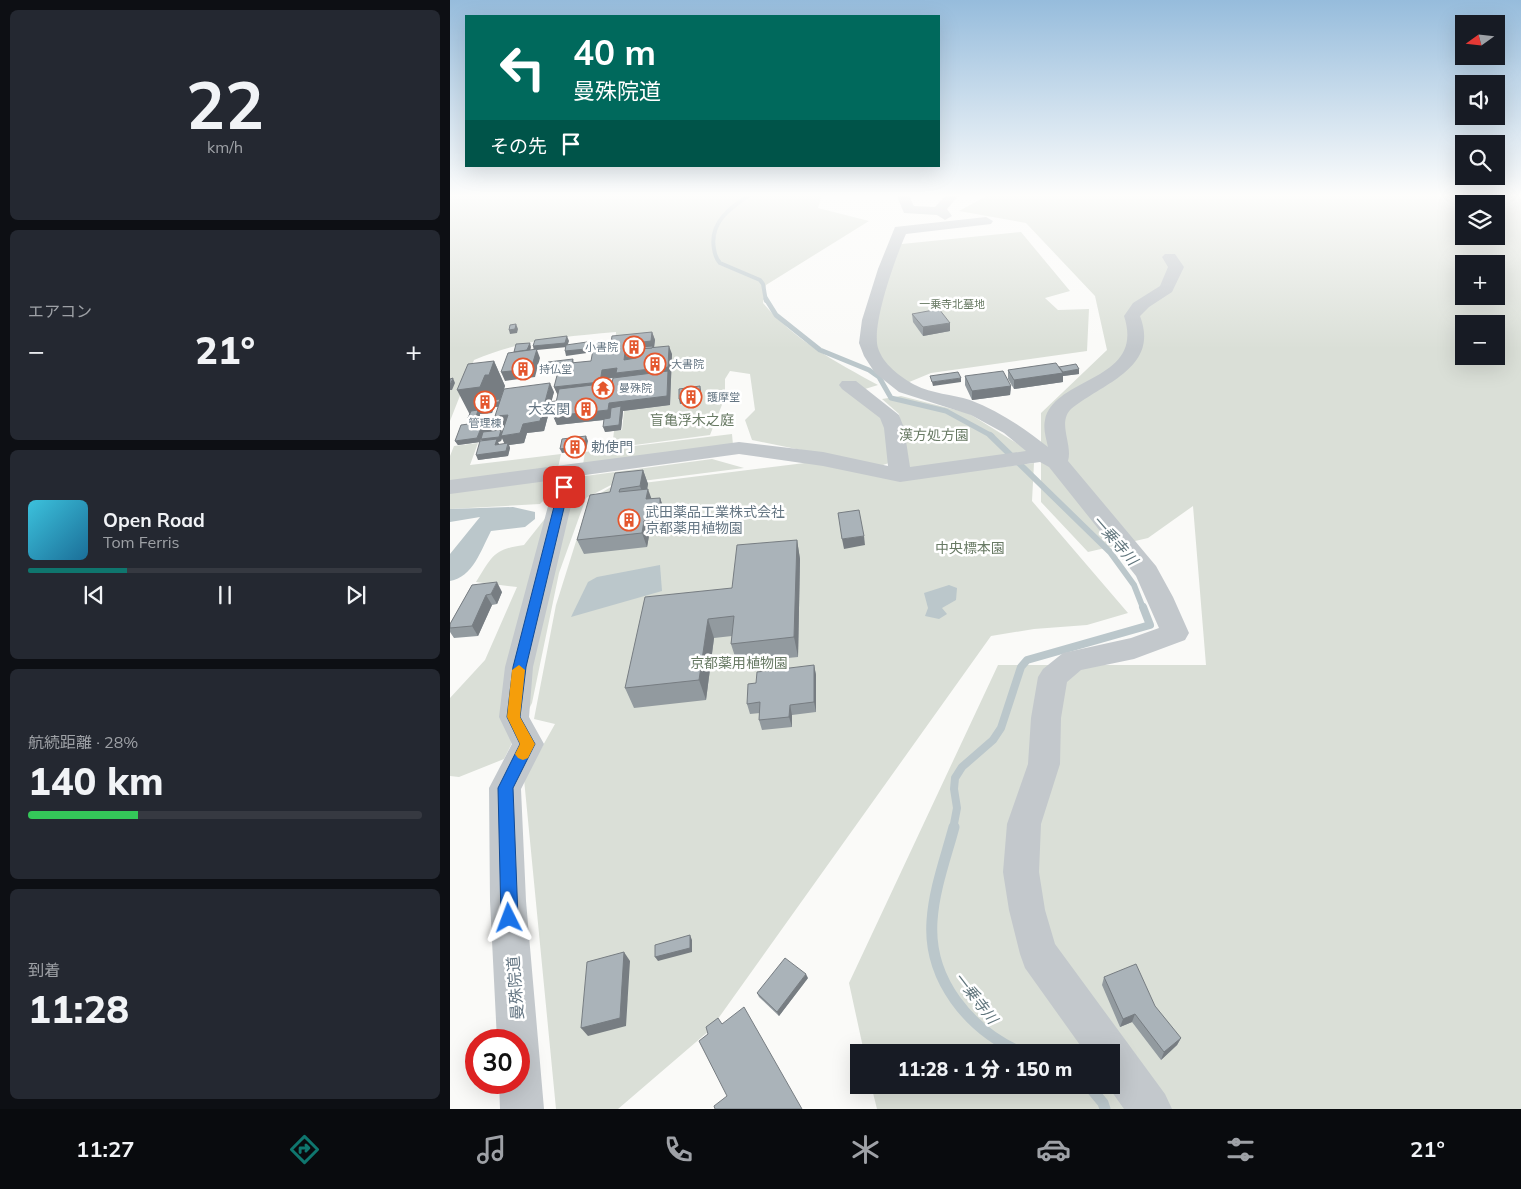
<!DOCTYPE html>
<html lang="ja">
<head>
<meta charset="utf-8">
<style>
  body { margin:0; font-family:Mulish,"Noto Sans JP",sans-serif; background:#242831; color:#f1f3f6; height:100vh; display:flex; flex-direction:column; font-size:19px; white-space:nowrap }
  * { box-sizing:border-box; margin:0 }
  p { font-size:16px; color:#9ea1a6 }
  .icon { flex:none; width:28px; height:28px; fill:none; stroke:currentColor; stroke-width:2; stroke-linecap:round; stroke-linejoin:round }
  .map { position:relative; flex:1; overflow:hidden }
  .side { display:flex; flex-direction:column; gap:10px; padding:10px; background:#0d0f14; width:450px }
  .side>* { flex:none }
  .top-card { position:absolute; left:15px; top:15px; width:475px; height:152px; border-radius:0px; box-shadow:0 5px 20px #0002; background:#00695c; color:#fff; overflow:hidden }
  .needle { width:32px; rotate:255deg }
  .fabs { position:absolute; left:1005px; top:15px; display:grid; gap:10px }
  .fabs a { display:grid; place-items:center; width:50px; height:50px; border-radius:0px; background:#171b24; box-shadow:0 5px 20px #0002; font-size:25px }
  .speed { position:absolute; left:15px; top:1029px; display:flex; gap:10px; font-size:25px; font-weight:700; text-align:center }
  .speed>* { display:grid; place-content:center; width:65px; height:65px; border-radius:50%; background:#171b24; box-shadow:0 5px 20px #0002; line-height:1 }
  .speed .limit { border:8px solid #d22; background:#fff; color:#111 }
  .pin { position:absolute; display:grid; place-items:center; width:42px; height:42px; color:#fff; margin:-21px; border-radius:10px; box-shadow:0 2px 8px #0006 }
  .me { position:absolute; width:55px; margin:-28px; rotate:357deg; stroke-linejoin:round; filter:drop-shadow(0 0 4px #0008) }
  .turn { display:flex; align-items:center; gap:18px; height:105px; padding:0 25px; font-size:22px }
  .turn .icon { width:65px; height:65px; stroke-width:2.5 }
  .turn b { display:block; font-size:35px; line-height:42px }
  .then { display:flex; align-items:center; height:48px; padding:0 25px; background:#0003; gap:10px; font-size:19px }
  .big { font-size:38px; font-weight:800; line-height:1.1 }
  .side .card { flex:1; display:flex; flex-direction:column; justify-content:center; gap:8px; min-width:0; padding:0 18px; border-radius:8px; background:#242831 }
  .side .dial { align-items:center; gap:0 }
  .dial b { font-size:65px; line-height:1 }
  .song { display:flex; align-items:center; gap:15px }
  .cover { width:60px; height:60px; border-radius:8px; background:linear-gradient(135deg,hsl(190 70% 55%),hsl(200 70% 35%)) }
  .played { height:5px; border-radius:2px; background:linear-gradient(90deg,#0f766e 25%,#363941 25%) }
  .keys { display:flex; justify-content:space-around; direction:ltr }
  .heat { display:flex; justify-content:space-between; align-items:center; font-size:28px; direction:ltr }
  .charge { height:8px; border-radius:4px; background:linear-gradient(90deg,#34c759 28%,#363941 0) }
  .trip { position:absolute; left:400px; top:1044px; width:270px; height:50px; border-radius:0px; background:#171b24; box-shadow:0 5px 20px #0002; font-weight:800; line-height:50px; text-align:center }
  .tabs { display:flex; height:80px; justify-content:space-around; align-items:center; background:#090b0e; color:#9ea1a6 }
  .tabs .icon { width:35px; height:35px }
  .tabs .on { color:#0f766e }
  .tabs b { font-size:22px; color:#f1f3f6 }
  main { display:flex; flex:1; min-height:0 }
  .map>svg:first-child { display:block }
</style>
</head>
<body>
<main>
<section class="side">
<div class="card dial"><b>22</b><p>km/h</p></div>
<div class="card"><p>エアコン</p>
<div class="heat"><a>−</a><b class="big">21°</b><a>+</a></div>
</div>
<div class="card">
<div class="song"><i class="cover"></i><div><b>Open Road</b><p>Tom Ferris</p></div></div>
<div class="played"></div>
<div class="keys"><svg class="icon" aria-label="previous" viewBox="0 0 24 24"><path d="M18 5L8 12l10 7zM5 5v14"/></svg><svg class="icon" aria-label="pause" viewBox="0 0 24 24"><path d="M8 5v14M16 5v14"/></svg><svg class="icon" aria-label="next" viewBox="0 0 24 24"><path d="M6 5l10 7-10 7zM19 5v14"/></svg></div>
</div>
<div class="card"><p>航続距離 · 28%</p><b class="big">140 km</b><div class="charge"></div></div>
<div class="card"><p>到着</p><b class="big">11:28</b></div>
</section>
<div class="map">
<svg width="1071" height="1109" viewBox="0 0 1071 1109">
  <rect width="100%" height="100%" fill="#fafaf8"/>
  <!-- green -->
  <g fill="#dadfd7" fill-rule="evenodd">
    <path d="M0 194H372L368 208 419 221 316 285 313 303C344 340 386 362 428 385L402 393 438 421 442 462 430 466 302 440 295 420 305 410 300 374 280 371 275 379V397L260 435 162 448 164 431 172 430 174 411 220 405 222 354 204 356 205 340 165 345 166 332C113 337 74 339 24 360L0 421Z"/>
    <path d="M540 194H1071V1109H427L421 1085H661V1052H414L399 983 548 665H756L743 506 698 538 638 552 591 502V413L657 350 645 296 576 223 509 211ZM1014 204H1046V236H1014ZM1014 264H1046V296H1014ZM1014 324H1046V356H1014Z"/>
    <polygon points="571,232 620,291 595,298 608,310 639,309 637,351 481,373 452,385 423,358 419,327 442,245"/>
    <polygon points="451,396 518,413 581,452 459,469 449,414 432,399"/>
    <polygon points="282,434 283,445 133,465 135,452"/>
    <polygon points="28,443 20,465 111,454 108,468 0,481 0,456 4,446"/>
    <path d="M262 459 294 468 161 485 136 498 109 573 82 703 54 759 9 777 0 776V698L35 660 67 587 26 582C42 557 43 549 74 545L128 477Z"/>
    <polygon points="371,461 447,480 584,463 582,501 678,613 637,625 584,629 541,636 260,1030 168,1109 106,1109 74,779 105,724 84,719 106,605 139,500 161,487"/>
    <polygon points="105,480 98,496 90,504 0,509 0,490"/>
  </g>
  <!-- water -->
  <g fill="#bbc7cb">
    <path d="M63 507 85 512V519L75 527 41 531C31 550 23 577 0 581V554L30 517 0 522V509Z"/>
    <polygon points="210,565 212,591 121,617 138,582 147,577"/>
    <polygon points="499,585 507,588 506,600 492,608 497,614 489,619 475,616 478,608 474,593"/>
  </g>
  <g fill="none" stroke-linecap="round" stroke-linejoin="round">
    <!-- stream-far4 -->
    <path stroke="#bbc7cb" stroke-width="4" d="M301 194C281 207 259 222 264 249 265 255 266 259 270 263L310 280 313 284 316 301"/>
    <!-- stream-far3 -->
    <polyline stroke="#bbc7cb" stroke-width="5" points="316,299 326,315 370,350 419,370 429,377 441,398 496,411 542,436"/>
    <!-- stream-far2 -->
    <polyline stroke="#bbc7cb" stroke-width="6" points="540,435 660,552 684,585 693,608"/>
    <!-- stream-far1 -->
    <polyline stroke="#bbc7cb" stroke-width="8" points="503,829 507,808 504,789 505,778 512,767 543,740 551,728 571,667 577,660 700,625 693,607"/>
    <!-- stream -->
    <g stroke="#bbc7cb" stroke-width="11">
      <path d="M504 827C496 857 484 889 482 921 478 980 519 1029 570 1052"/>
      <polyline points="638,1085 653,1103 655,1109"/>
    </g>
    <!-- minor -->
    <g fill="#c3c8cc" fill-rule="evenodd">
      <polygon points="446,194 458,194 464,206 485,207 497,194 510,194 497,209 502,216 495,220 487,215 454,213"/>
      <path d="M536 217 543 221 541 224 456 234C446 256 421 325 428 348 433 364 450 377 465 385 482 394 502 394 520 400 549 411 574 428 598 447 596 438 593 429 595 420 604 376 696 382 674 316L683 303 710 286 718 267 712 257 715 254H725L734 267 722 292 699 307 690 316C710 368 653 383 621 409 607 423 623 444 618 461L706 566 723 597 739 633 735 640 684 659 631 670 617 682 611 718 610 764 591 824 589 872 595 910 605 944 715 1094 722 1109H674L657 1085H661V1052H635L575 968 570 954 559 910 553 872 557 824 578 764 581 718 588 677 593 669 613 653 681 638 709 628 686 576 599 467 590 462 450 482 373 466 289 454 128 476 83 667 79 717 94 744 71 789 76 901 94 1109H50L49 1082H69V1040H47L40 901 39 788 62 744 49 717 55 667 105 480 0 494V480L289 442 373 452 438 466 434 428 430 418 392 389 389 385 392 381H406L449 415 454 428 460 467 576 451 554 433 521 415 449 392 425 373 414 356 409 343 412 320 428 269 445 227Z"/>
    </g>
  </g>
  <!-- wall -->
  <g fill="#929a9f" fill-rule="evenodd">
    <polygon points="462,314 500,323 500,331 473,336 463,322"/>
    <path d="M202 332 205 340 204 347 222 354 220 405 173 411 171 430 155 432 154 420 107 425 103 415 98 416 94 431 77 433 74 443 59 445 60 448 58 456 28 460 32 441 31 439 30 442 8 445 5 441 44 426 42 431 51 430 52 433 54 425 49 426 48 407H44L42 413 30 414V415L28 422 20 423 44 361 55 386 54 389 104 392 101 402 106 401 108 395 104 387 108 373H98L96 369 123 359 124 363 141 361 156 341 157 343 161 342ZM163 378 162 383 154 384 155 379ZM161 392 160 394 154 395V393ZM52 438 55 444 49 445 48 442 51 441Z"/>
    <polygon points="609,367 629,374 613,376 613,382 564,389 558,379 558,370"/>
    <polygon points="515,376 561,386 560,395 522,400 515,385"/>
    <polygon points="193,470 198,484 197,489 201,499 210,498 213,507 223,521 222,533 199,536 197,547 134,554 127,540 160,492"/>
    <polygon points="347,540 350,559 348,657 287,663 281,644 282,636 264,638 256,700 184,708 175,688"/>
    <polygon points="22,585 52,592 47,604 42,605 28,636 4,638 0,632 0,624"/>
    <polygon points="364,665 366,675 366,712 342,715 342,727 312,730 309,720 310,713 300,714 297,704 306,683"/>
    <polygon points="654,977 731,1038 727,1045 711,1060 682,1022 670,1027 652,985"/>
    <polygon points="358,978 329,1016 309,997 307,993"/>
  </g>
  <!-- shaded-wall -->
  <g fill="#777d82">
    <polygon points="500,323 500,331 473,336 473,327"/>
    <polygon points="66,324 68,329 67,333 60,334 59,330"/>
    <polygon points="202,332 205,340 203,357 174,360 176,344"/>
    <polygon points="117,336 119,341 117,347 87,350 90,358 85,377 55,381 51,372 84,351 83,346"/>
    <polygon points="137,342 139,347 137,353 116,356 115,351"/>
    <polygon points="80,343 81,347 79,357 65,358"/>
    <polygon points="219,346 222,354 220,405 173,411 171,430 155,432 153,427 169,425 171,411 163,412 162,419 107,425 103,416 158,410 159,403 217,396 218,381 214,381 213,376 218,376 169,382 168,377 155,379 154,389 164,387 164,382 166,387 165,392 154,393 152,405 149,396 149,394 133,396 132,393 108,396 104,387 150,382 152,370 167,368 168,373 218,367"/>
    <polygon points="44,361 55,386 50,400 53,401 55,406 44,407 42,413 30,414 30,415 28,422 20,423 18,418 20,415 7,390 35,375"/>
    <polygon points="629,369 629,374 613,376 613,382 564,389 564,380"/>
    <polygon points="3,378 5,383 2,390 0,390 0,385"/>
    <polygon points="511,378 511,382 483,386 482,382"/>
    <polygon points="100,383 104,392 99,411 107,410 109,401 111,406 109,415 98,416 94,431 77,433 74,443 59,445 60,448 58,456 28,460 26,455 56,451 58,445 55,445 52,438 51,441 48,442 49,444 47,450 45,445 46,442 33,444 31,439 30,442 8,445 5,441 27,438 31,428 40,427 42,421 44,426 42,432 33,433 31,439 49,437 51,430 53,434 53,436 70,433 73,424 90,421"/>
    <polygon points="250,386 251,391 251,401 230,404 229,399"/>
    <polygon points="561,386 560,395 522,400 522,391"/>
    <polygon points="58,415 62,424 49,426 45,416"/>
    <polygon points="136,436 138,441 136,450 112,453 110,449"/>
    <polygon points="193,470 198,484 195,501 190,486"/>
    <polygon points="198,489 203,503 196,499"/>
    <polygon points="210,498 215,512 210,508"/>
    <polygon points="219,507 223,521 222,533 217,519"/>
    <polygon points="194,521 199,536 197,547 192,533"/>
    <polygon points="414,536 415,545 394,549 392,539"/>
    <polygon points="347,540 350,559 348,657 344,637"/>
    <polygon points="47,582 52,592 47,604 41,594"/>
    <polygon points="36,595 42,605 28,636 22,626"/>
    <polygon points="258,619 264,638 256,700 249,680"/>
    <polygon points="364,665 366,675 366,712 364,702"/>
    <polygon points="340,705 342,715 342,727 339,717"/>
    <polygon points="240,935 242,940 242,952 208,961 205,957"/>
    <polygon points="174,952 180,961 176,1026 138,1036 131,1028"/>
    <polygon points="356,974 358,978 329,1016 327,1012"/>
    <polygon points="685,1014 682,1022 670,1027 673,1019"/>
    <polygon points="731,1038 727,1045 711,1060 714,1052"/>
  </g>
  <!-- building -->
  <g fill="#aab3b9" stroke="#777d82">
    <polygon points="489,309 500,323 473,327 462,314"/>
    <polygon points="66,324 65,329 59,330 60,325"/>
    <polygon points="202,332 201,341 176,344 174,360 186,358 187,349 219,346 218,367 166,373 167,368 152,370 150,382 104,387 110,364 141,361 144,344 161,342 162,336"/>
    <polygon points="117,336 115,343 83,346 85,340"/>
    <polygon points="156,341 156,343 146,344 147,342"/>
    <polygon points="137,342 136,349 115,351 116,345"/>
    <polygon points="80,343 77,350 64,352 66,344"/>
    <polygon points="203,346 202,348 189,349 190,347"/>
    <polygon points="87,349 81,369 51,372 58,353"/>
    <polygon points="187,352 187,356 176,357 176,353"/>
    <polygon points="123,359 122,363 110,364 109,368 96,369 98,362"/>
    <polygon points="44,361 39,375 35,375 30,387 7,390 18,364"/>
    <polygon points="606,363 613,373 564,380 558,370"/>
    <polygon points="626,364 629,369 613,372 609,367"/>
    <polygon points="218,371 217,396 159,403 158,410 103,416 109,389 151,384 149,396 160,394 163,378"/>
    <polygon points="553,371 561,386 522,391 515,376"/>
    <polygon points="508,372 511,378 482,382 480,376"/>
    <polygon points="3,378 0,385 0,379"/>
    <polygon points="100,383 90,421 73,424 70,433 51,436 58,415 45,416 54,389"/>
    <polygon points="162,383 161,388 152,389 152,384"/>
    <polygon points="250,386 250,397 229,399 229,389"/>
    <polygon points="50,399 49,402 42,403 43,400"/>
    <polygon points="106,401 104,410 96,411 98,402"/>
    <polygon points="171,406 169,425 153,427 154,419 160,418 161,408"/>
    <polygon points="28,410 26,417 18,418 21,411"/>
    <polygon points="42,421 40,427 31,428 27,438 5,441 11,425"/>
    <polygon points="51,430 49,437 31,439 33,432"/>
    <polygon points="136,436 134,445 110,449 112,439"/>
    <polygon points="47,439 45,445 58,443 56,451 26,455 30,441"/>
    <polygon points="193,470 190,486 170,489 169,492 198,489 196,499 210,498 210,508 219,507 217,519 194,521 192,533 127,540 140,495 160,492 165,473"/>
    <polygon points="409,510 414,536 392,539 388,513"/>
    <polygon points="347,540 344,637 281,644 284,616 258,619 249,680 175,688 195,597 282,588 287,545"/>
    <polygon points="47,582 41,594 36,595 22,626 0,628 0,624 22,585"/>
    <polygon points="364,665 364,702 340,705 339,717 309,720 310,702 297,704 298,684 306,683 307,672"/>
    <polygon points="240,935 240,948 205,957 205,945"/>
    <polygon points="174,952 170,1018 131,1028 137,962"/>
    <polygon points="335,958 356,974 327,1012 307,993"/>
    <polygon points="686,964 705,1006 731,1038 714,1052 685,1014 673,1019 654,977"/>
    <polygon points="294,1007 352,1109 265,1109 264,1106 277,1096 249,1041 258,1034 256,1027 268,1018 272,1024"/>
  </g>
  <!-- sky -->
  <linearGradient id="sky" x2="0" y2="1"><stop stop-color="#96bcdc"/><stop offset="0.56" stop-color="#fdfdfc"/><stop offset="1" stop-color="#fdfdfc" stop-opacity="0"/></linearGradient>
  <rect width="1071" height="349" fill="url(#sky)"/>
  <!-- route -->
  <polygon fill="#1a73e8" stroke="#114b97" points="114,484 119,487 76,667 70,717 85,744 63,788 68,918 65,924 59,927 53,924 51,918 48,788 70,744 57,717 63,667 109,487"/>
  <!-- slow -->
  <polygon fill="#f59e0b" points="69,665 75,670 70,717 85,744 78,758 73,760 68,758 65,754 70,744 57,717 62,670"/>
  <!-- icons -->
  <defs>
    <g id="building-ring" transform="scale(1.125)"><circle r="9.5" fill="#fff" stroke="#e4572e" stroke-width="1.5"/><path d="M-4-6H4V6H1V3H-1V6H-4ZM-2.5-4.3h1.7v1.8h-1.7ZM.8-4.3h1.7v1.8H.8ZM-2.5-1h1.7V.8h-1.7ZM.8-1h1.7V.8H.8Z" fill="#e4572e"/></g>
    <g id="temple-ring" transform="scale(1.125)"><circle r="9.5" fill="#fff" stroke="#e4572e" stroke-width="1.5"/><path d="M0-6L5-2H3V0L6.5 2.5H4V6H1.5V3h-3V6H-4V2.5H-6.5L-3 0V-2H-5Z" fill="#e4572e"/></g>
  </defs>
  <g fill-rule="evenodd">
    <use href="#building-ring" x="184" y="347"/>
    <use href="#building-ring" x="205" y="364"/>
    <use href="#building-ring" x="73" y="369"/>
    <use href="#temple-ring" x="153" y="388"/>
    <use href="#building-ring" x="241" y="397"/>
    <use href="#building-ring" x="35" y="402"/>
    <use href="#building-ring" x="136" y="409"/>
    <use href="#building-ring" x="125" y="447"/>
    <use href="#building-ring" x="179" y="520"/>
  </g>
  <g text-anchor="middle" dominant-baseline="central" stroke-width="5" stroke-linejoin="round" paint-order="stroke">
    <!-- far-park labels -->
    <g font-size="11" fill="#687a64" stroke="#fff">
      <text x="502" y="304">一乗寺北墓地</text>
    </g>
    <!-- far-poi labels -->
    <g font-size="11" fill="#657683" stroke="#fff" text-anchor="start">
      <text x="168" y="347" text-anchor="end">小書院</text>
      <text x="221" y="364">大書院</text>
      <text x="89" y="369">持仏堂</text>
      <text x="169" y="388">曼殊院</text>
      <text x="257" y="397">護摩堂</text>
      <text x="35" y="423" text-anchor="middle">管理棟</text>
    </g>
    <!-- poi labels -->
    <g font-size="14" fill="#657683" stroke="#fff" text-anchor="start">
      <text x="120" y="409" text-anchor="end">大玄関</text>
      <text x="141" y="447">勅使門</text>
      <text x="195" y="512">武田薬品工業株式会社<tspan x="195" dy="16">京都薬用植物園</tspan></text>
    </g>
    <!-- park labels -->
    <g font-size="14" fill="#687a64" stroke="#fff">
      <text x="242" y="420">盲亀浮木之庭</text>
      <text x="484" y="435">漢方処方園</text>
      <text x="520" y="548">中央標本園</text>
      <text x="289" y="663">京都薬用植物園</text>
    </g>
    <!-- water labels -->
    <g font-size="15" font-style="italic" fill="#60757c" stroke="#fff">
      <text transform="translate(665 540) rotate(49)">一乗寺川</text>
      <text transform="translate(526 998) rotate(52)">一乗寺川</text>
    </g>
    <!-- near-street labels -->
    <g font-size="16" fill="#657683" stroke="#fff">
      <text transform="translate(65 988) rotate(-94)">曼殊院道</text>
    </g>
  </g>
</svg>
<div class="fabs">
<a><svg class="needle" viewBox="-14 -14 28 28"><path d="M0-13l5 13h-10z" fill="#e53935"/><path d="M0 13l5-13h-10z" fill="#9ea1a6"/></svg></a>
<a><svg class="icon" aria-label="sound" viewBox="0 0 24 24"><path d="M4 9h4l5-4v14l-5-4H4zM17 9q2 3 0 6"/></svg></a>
<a><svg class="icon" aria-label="search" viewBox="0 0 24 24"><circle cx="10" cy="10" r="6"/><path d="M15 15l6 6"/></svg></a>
<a><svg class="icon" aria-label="layers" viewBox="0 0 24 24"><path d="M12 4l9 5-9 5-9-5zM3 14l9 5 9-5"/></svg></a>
<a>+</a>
<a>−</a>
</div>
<div class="speed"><div class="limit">30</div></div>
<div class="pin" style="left:114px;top:487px;background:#d93025"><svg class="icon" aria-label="arrive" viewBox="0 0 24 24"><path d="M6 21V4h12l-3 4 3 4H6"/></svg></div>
<svg class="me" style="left:59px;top:918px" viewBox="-20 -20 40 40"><path d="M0-17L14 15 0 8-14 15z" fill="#1a73e8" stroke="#fff" stroke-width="4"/></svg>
<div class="trip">11:28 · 1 分 · 150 m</div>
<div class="top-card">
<div class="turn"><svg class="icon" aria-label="left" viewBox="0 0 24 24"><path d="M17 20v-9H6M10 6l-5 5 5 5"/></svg><div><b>40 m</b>曼殊院道</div></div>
<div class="then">その先<svg class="icon" aria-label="arrive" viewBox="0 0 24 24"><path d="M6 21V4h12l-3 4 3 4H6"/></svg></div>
</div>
</div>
</main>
<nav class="tabs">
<b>11:27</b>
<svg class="icon on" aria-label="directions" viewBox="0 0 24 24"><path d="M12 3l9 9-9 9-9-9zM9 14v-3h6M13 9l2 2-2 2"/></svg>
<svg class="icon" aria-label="music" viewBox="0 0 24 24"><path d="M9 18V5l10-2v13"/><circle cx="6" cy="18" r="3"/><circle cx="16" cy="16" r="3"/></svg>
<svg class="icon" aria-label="phone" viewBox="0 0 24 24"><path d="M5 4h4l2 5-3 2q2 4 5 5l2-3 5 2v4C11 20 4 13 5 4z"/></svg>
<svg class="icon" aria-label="climate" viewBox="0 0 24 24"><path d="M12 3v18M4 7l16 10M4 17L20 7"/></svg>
<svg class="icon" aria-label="car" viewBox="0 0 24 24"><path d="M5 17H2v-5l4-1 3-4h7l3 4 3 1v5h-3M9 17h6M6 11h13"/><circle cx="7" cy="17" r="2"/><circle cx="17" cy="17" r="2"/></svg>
<svg class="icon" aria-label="filters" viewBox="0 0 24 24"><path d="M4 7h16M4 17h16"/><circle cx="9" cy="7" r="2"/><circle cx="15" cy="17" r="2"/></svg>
<b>21°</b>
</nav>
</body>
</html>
